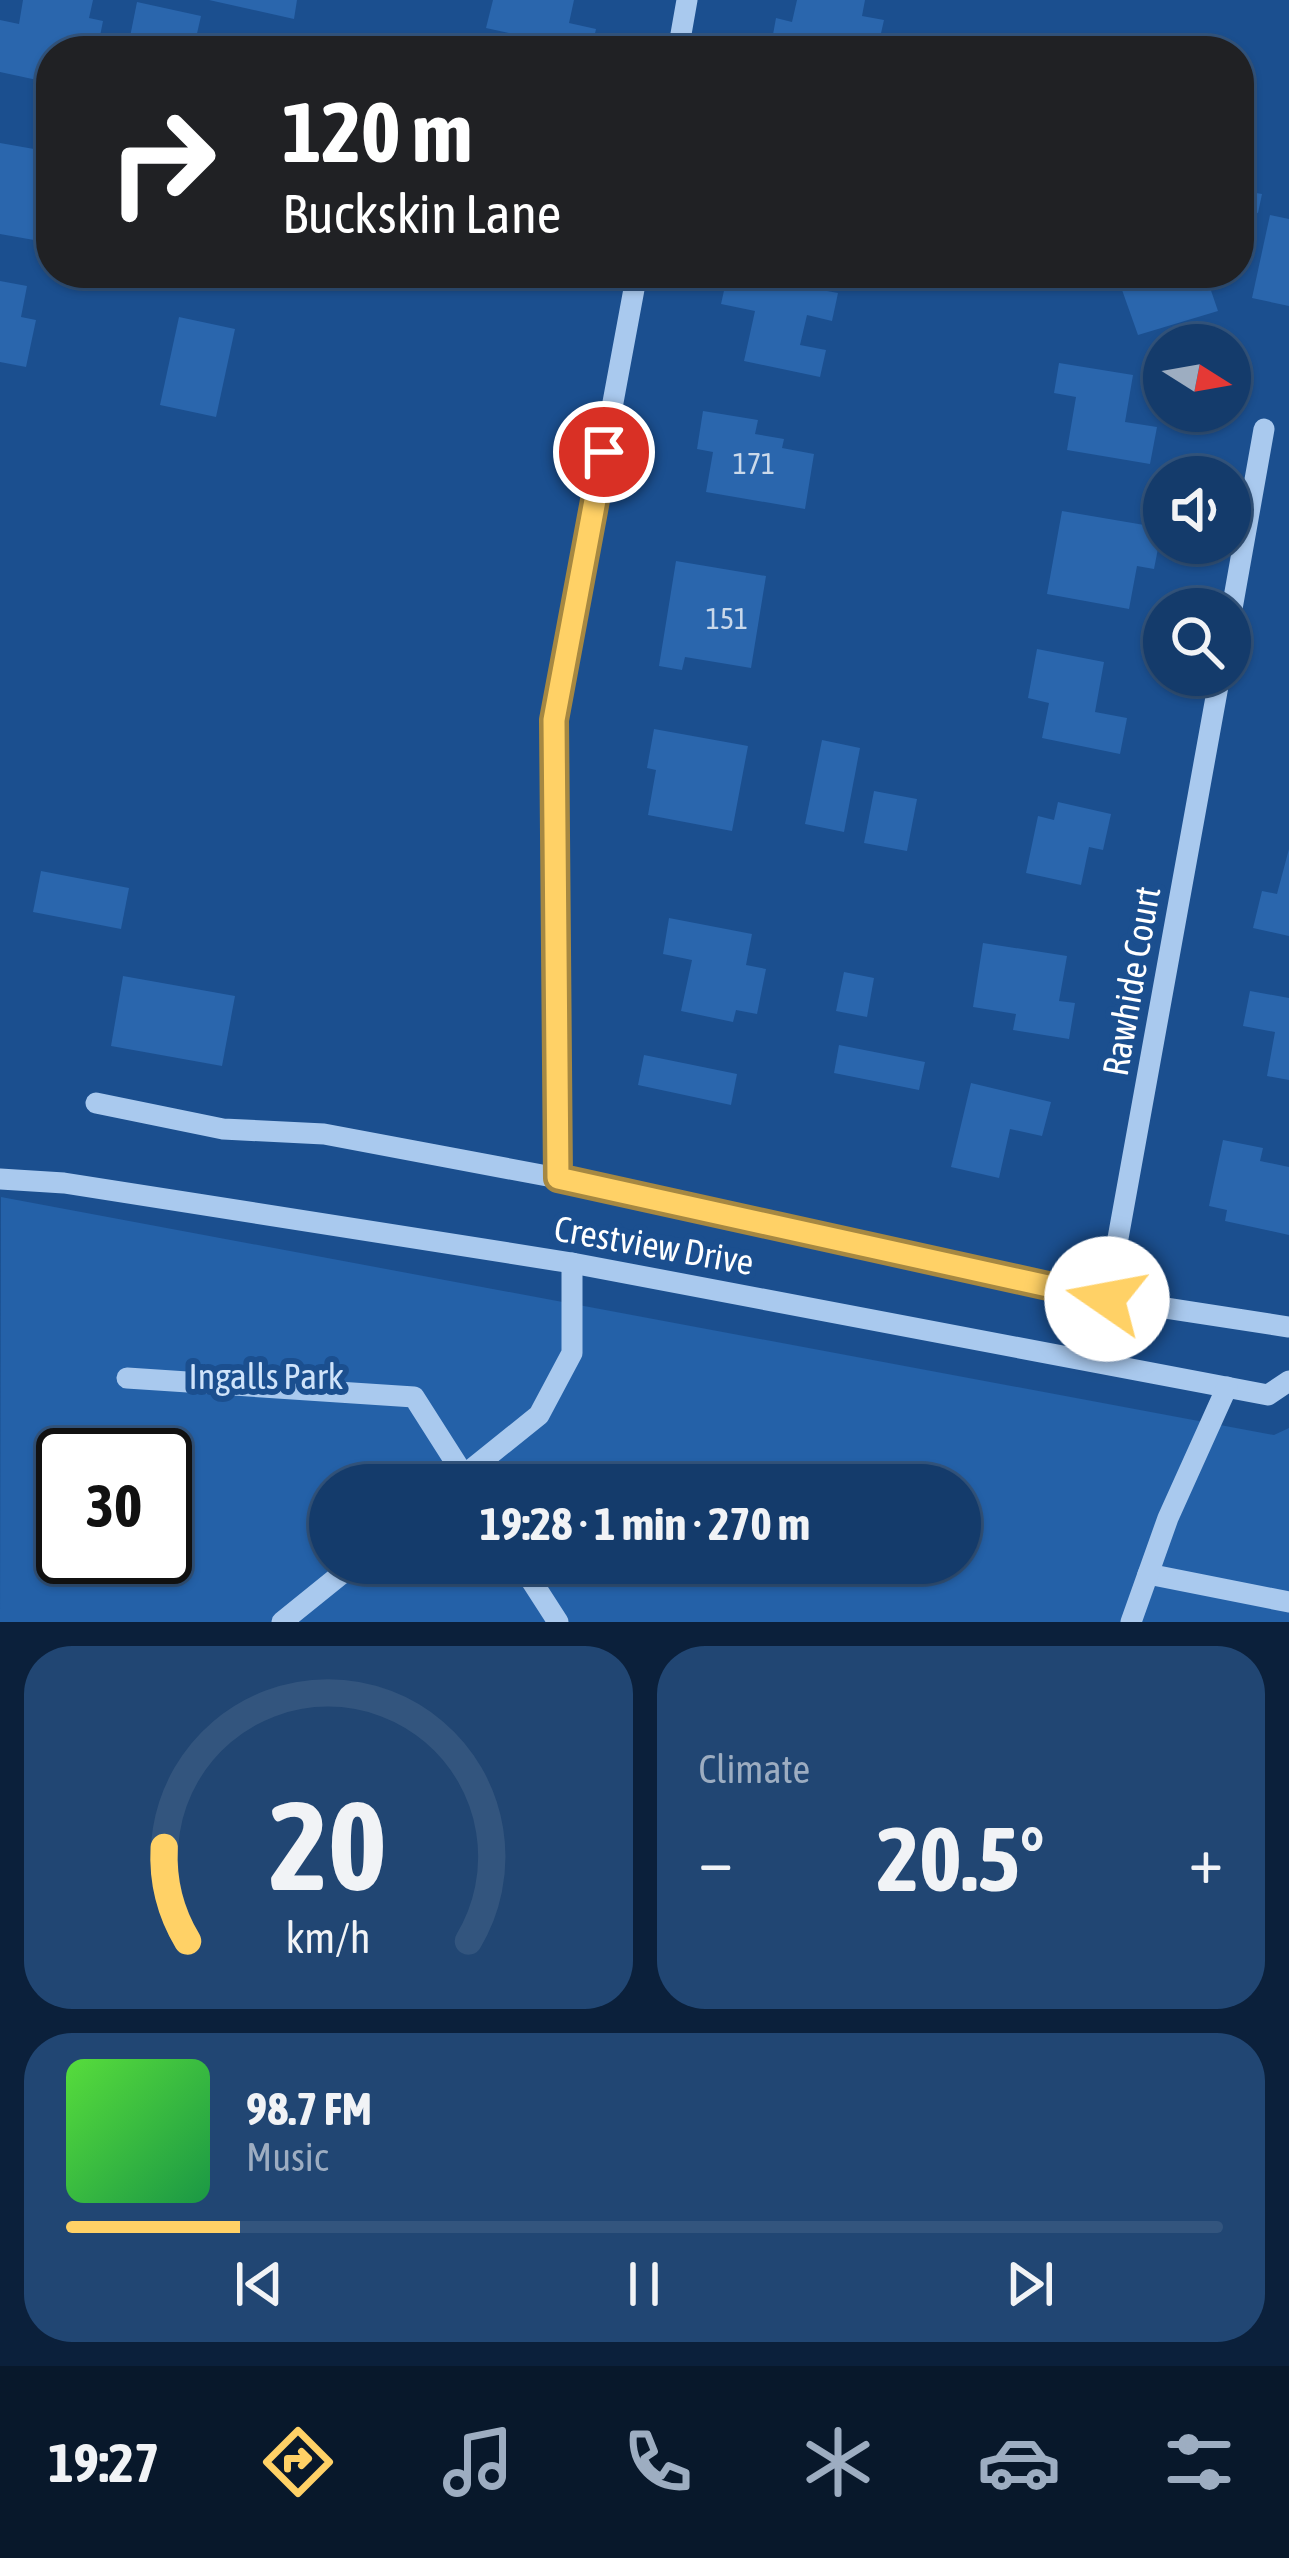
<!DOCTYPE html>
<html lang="en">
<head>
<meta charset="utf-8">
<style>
  body { margin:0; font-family:"Asap Condensed",sans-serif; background:#214673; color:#f1f3f6; height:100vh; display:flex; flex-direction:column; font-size:45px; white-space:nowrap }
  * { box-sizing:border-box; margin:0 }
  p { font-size:39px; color:#9dadc1 }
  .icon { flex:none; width:66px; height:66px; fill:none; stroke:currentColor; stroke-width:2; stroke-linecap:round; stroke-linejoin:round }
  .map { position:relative; height:1622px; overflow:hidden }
  .details { display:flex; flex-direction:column; gap:24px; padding:24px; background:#0b203b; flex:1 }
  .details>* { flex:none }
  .guide { position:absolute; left:36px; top:36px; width:1218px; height:252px; border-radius:48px; box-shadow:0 3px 9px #0004,0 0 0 3px #33557e; background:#202124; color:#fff; overflow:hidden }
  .needle { width:78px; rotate:101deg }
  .controls { position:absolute; left:1143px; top:324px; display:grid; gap:24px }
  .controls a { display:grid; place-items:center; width:108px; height:108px; border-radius:50%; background:#143b6b; box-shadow:0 3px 9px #0004,0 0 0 3px #33557e; font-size:60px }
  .speed { position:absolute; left:36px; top:1428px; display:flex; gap:24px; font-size:60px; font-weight:700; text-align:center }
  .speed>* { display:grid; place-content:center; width:156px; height:156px; border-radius:50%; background:#143b6b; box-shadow:0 3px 9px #0004,0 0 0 3px #33557e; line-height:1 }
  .speed .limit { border:6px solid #111; border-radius:18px; background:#fff; color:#111 }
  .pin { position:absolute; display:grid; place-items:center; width:102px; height:102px; color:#fff; margin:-51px; border:6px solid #fff; border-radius:50%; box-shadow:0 3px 12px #0007 }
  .me { position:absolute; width:132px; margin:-66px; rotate:282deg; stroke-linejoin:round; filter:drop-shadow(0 0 9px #0008) }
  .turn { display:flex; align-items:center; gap:42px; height:252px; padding:0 48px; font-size:54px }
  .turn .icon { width:156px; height:156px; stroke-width:2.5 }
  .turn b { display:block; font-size:84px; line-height:102px }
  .big { font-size:90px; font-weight:700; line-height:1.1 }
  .details .tile { flex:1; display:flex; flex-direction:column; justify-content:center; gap:18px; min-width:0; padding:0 42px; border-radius:48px; background:#214673 }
  .details .dial { align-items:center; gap:0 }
  .dial svg { height:312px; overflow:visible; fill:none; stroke:#33557e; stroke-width:7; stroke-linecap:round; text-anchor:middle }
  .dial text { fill:#f1f3f6; stroke:none }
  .song { display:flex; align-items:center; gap:36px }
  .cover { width:144px; height:144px; border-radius:18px; background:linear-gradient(135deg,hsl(110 70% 55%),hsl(140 70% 35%)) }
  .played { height:12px; border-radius:6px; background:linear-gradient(90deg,#ffd166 15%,#33557e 15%) }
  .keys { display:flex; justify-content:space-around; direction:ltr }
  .heat { display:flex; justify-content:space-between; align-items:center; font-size:66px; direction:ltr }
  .details .tiles { flex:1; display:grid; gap:24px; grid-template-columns:1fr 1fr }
  .tile:last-child { grid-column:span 2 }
  .trip { position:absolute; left:309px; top:1464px; width:672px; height:120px; border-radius:60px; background:#143b6b; box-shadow:0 3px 9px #0004,0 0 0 3px #33557e; font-weight:700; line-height:120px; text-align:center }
  .tabs { display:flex; height:192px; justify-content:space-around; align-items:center; background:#08182b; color:#9dadc1 }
  .tabs .icon { width:84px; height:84px }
  .tabs .active { color:#ffd166 }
  .tabs b { font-size:54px; color:#f1f3f6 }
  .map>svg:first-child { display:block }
</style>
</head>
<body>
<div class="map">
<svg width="1289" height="1622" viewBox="0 0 1289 1622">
  <rect width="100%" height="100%" fill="#1b4f8f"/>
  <!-- green -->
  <path fill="#2461a8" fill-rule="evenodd" d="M1 1197 1274 1435 1289 1428V1622H0ZM63 1455H165V1557H63ZM330 1485H960V1563H330Z"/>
  <!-- building -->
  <g fill="#2a66ad">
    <polygon points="23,0 93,0 89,18 103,21 98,46 114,51 51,51 51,83 0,72 0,20 19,24"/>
    <polygon points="209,0 297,0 294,19"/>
    <polygon points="493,0 574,0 569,23 596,29 591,51 510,51 514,34 486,28"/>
    <polygon points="797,0 865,0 862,16 884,20 877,51 770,51 776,18 792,22"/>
    <polygon points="137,2 201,16 193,51 129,42"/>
    <polygon points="0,143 51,152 51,243 0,234"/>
    <polygon points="1239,190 1262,194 1258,213 1239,209"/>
    <polygon points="1270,215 1289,219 1289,306 1252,298"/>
    <polygon points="728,273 838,293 832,321 807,315 800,345 826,350 820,377 744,361 755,311 721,304"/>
    <polygon points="1116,273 1166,273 1169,281 1205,273 1218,311 1138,335"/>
    <polygon points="0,281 27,286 21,317 36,320 26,367 0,362"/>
    <polygon points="179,317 235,329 216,417 160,405"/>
    <polygon points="1059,363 1133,375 1125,422 1157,427 1150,464 1067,450 1076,397 1054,393"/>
    <polygon points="703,411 758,420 755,434 784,439 782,448 814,454 805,509 706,492 713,452 697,449"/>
    <polygon points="1062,511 1162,528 1154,569 1137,566 1129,609 1047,594"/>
    <polygon points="676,561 766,576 751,668 685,657 682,670 659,666"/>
    <polygon points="1037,649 1104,662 1095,712 1127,718 1120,754 1042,738 1049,703 1028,698"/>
    <polygon points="654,729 748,746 732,831 648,815 656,770 647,768"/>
    <polygon points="822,740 860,748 844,832 805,824"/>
    <polygon points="874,791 917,799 907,851 864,843"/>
    <polygon points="1058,802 1111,814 1103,850 1089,847 1081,885 1026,873 1038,816 1054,820"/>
    <polygon points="1289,849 1289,936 1253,928 1262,891 1277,894"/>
    <polygon points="41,871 129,888 121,929 33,912"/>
    <polygon points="669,918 752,934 746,965 766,969 757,1014 736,1010 733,1022 681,1011 692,960 663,954"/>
    <polygon points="983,943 1067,956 1059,1001 1075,1003 1069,1039 1013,1030 1016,1014 973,1007"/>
    <polygon points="844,972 874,978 867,1017 836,1011"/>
    <polygon points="123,976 235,996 222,1066 111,1046"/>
    <polygon points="1250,991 1289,998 1289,1080 1267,1076 1275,1032 1243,1026"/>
    <polygon points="839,1045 925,1062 919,1090 834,1073"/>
    <polygon points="644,1055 737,1074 731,1105 638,1085"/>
    <polygon points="971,1083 1051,1102 1042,1136 1010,1129 999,1178 951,1167"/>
    <polygon points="1223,1140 1263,1148 1260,1161 1289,1167 1289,1235 1225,1221 1227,1210 1209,1206"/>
  </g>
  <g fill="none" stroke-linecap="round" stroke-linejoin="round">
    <!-- minor -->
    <g stroke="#a9c9ee" stroke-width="21">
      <polyline points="678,51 687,0"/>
      <polyline points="1230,620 1264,429"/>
      <polyline points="96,1103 223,1129 324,1134 558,1178 1107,1299 1289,1327"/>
      <polyline points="558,1178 554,720 637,273"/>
      <polyline points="0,1179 64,1183 572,1263 1268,1395 1289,1381"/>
      <polyline points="1107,1299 1220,675"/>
      <polyline points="127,1378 414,1397 470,1485"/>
      <polyline points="452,1485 539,1415 572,1353 572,1263"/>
      <polyline points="520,1563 558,1622"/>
      <polyline points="1148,1574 1289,1602"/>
      <polyline points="282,1622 355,1563"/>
      <polyline points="1131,1622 1168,1518 1227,1387"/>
    </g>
  </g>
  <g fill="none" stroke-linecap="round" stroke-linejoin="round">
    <!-- route casing -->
    <g stroke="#a68842" stroke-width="30">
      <polyline id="route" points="604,452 554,720 558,1178 1107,1299"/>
    </g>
    <!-- route -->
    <use href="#route" stroke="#ffd166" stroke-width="21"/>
  </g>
  <g text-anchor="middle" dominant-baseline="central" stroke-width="12" stroke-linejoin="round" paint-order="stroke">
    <!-- number labels -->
    <g font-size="30" fill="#cad9ea">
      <text x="754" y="463">171</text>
      <text x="727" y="618">151</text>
    </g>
    <!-- street labels -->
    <g font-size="36" fill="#fff" stroke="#1b4f8f">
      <text transform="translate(1131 981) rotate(-80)">Rawhide Court</text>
      <text transform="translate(654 1245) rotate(10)">Crestview Drive</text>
    </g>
    <!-- park labels -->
    <g font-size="36" fill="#cfe3fa" stroke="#1b4f8f">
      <text x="266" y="1376">Ingalls Park</text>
    </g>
  </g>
</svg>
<div class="controls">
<a><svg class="needle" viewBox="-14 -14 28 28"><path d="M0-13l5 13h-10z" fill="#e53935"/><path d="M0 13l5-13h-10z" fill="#9dadc1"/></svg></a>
<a><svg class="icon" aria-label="sound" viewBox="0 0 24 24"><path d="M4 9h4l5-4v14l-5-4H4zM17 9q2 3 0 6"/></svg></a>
<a><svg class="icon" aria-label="search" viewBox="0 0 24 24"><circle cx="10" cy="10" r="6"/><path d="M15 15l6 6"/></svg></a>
</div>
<div class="speed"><div class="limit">30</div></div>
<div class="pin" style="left:604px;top:452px;background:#d93025"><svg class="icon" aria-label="arrive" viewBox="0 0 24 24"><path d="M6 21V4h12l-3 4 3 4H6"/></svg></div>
<svg class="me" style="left:1107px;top:1299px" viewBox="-20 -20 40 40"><circle r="19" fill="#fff"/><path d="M0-13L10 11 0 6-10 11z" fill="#ffd166"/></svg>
<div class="trip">19:28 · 1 min · 270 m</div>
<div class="guide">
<div class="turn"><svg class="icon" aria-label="right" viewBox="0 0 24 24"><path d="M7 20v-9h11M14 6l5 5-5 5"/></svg><div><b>120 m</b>Buckskin Lane</div></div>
</div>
</div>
<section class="details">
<div class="tiles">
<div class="tile dial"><svg viewBox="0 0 100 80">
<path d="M14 69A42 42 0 1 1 86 69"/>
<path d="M14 69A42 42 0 0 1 8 45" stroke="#ffd166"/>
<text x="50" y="56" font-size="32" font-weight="700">20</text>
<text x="50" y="72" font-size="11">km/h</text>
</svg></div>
<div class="tile"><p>Climate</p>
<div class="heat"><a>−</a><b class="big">20.5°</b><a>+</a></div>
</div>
<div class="tile">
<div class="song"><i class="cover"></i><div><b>98.7 FM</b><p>Music</p></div></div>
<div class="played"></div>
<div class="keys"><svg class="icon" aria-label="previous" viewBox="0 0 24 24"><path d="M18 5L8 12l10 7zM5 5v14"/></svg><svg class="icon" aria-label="pause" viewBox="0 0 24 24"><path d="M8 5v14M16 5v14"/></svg><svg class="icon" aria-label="next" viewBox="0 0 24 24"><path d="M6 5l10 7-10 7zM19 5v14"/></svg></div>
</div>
</div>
</section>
<nav class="tabs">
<b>19:27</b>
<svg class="icon active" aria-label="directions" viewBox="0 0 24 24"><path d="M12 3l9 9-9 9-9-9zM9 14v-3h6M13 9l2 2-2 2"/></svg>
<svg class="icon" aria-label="music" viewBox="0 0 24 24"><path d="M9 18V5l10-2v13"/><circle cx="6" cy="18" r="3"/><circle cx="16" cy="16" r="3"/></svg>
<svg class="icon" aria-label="phone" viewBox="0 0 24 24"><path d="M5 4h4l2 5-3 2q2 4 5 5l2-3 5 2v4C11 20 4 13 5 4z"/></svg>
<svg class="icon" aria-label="climate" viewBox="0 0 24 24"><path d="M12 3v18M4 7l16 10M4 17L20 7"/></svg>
<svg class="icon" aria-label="car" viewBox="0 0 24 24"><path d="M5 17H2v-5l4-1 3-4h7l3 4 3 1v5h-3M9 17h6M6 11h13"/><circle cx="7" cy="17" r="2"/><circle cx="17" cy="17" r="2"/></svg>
<svg class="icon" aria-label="filters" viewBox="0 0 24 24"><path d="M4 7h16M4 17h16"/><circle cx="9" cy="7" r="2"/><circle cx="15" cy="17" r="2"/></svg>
</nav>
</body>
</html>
